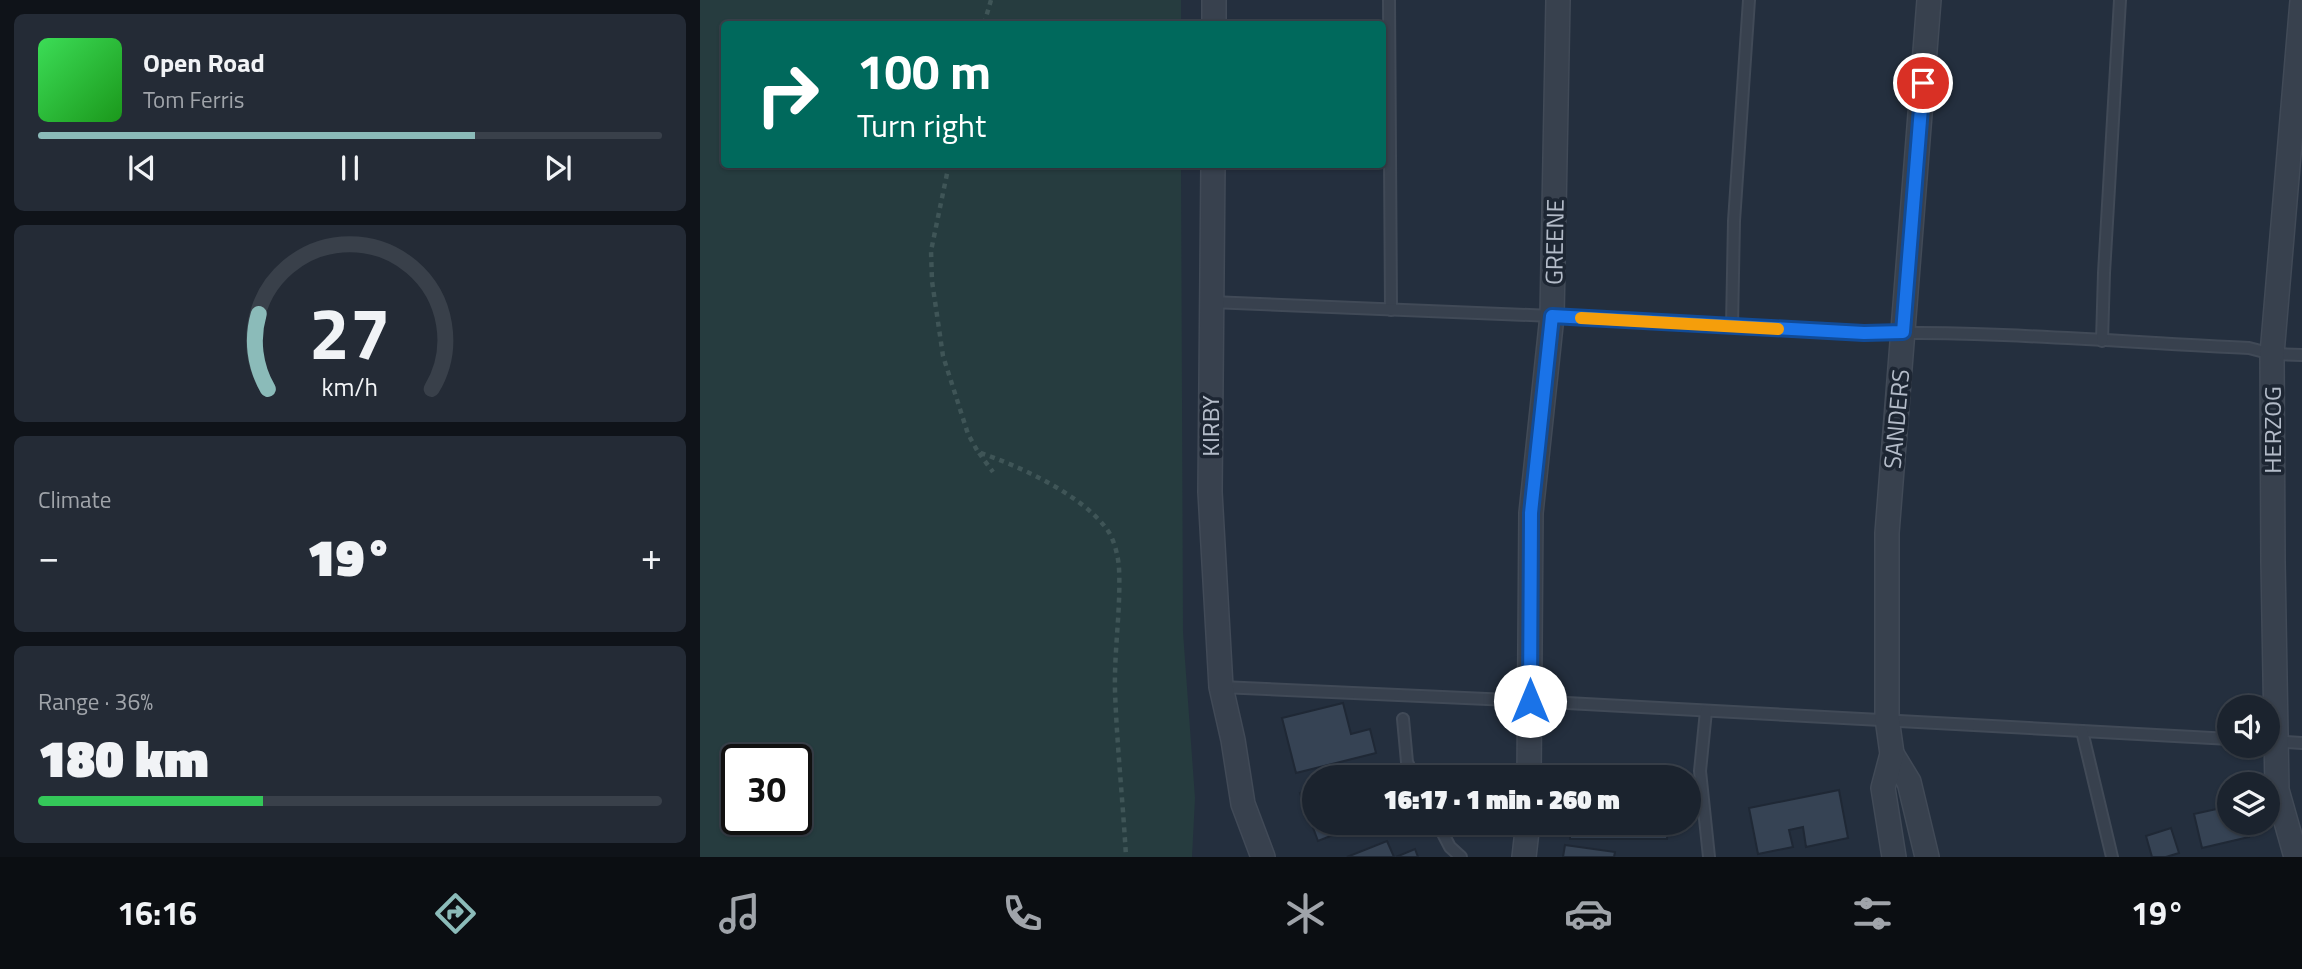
<!DOCTYPE html>
<html lang="en">
<head>
<meta charset="utf-8">
<style>
  body { margin:0; font-family:"Titillium Web",sans-serif; background:#242b36; color:#f1f3f6; height:100vh; display:flex; flex-direction:column; font-size:26px; white-space:nowrap }
  * { box-sizing:border-box; margin:0 }
  p { font-size:23px; color:#a0a4aa }
  .icon { flex:none; width:38px; height:38px; fill:none; stroke:currentColor; stroke-width:2; stroke-linecap:round; stroke-linejoin:round }
  .map { position:relative; flex:1; overflow:hidden }
  .sheet { display:flex; flex-direction:column; gap:14px; padding:14px; background:#0f1319; width:700px }
  .sheet>* { flex:none }
  .hud { position:absolute; left:21px; top:21px; width:665px; height:147px; border-radius:7px; box-shadow:0 2px 5px #0004,0 0 0 2px #39404a; background:#00695c; color:#fff; overflow:hidden }
  .controls { position:absolute; left:1517px; top:695px; display:grid; gap:14px }
  .controls a { display:grid; place-items:center; width:63px; height:63px; border-radius:50%; background:#1b232e; box-shadow:0 2px 5px #0004,0 0 0 2px #39404a; font-size:35px }
  .speed { position:absolute; left:21px; top:744px; display:flex; gap:14px; font-size:35px; font-weight:700; text-align:center }
  .speed>* { display:grid; place-content:center; width:91px; height:91px; border-radius:50%; background:#1b232e; box-shadow:0 2px 5px #0004,0 0 0 2px #39404a; line-height:1 }
  .speed .limit { border:4px solid #111; border-radius:10px; background:#fff; color:#111 }
  .pin { position:absolute; display:grid; place-items:center; width:60px; height:60px; color:#fff; margin:-30px; border:4px solid #fff; border-radius:50%; box-shadow:0 2px 7px #0007 }
  .me { position:absolute; width:77px; margin:-38px; rotate:0deg; stroke-linejoin:round; filter:drop-shadow(0 0 5px #0008) }
  .turn { display:flex; align-items:center; gap:24px; height:147px; padding:0 21px; font-size:32px }
  .turn .icon { width:91px; height:91px; stroke-width:2.5 }
  .turn b { display:block; font-size:49px; line-height:60px }
  .big { font-size:52px; font-weight:800; line-height:1.1 }
  .sheet .card { flex:1; display:flex; flex-direction:column; justify-content:center; gap:10px; min-width:0; padding:0 24px; border-radius:10px; background:#242b36 }
  .sheet .dial { align-items:center; gap:0 }
  .dial svg { height:182px; overflow:visible; fill:none; stroke:#39404a; stroke-width:7; stroke-linecap:round; text-anchor:middle }
  .dial text { fill:#f1f3f6; stroke:none }
  .song { display:flex; align-items:center; gap:21px }
  .cover { width:84px; height:84px; border-radius:10px; background:linear-gradient(135deg,hsl(130 70% 55%),hsl(120 70% 35%)) }
  .played { height:7px; border-radius:4px; background:linear-gradient(90deg,#8bbbb9 70%,#39404a 70%) }
  .keys { display:flex; justify-content:space-around; direction:ltr }
  .heat { display:flex; justify-content:space-between; align-items:center; font-size:38px; direction:ltr }
  .charge { height:10px; border-radius:5px; background:linear-gradient(90deg,#34c759 36%,#39404a 0) }
  .trip { position:absolute; left:602px; top:765px; width:399px; height:70px; border-radius:35px; background:#1b232e; box-shadow:0 2px 5px #0004,0 0 0 2px #39404a; font-weight:800; line-height:70px; text-align:center }
  .menu { display:flex; height:112px; justify-content:space-around; align-items:center; background:#0b0e12; color:#a0a4aa }
  .menu .icon { width:49px; height:49px }
  .menu .active { color:#8bbbb9 }
  .menu b { font-size:32px; color:#f1f3f6 }
  main { display:flex; flex:1; min-height:0 }
  .map>svg:first-child { display:block }
</style>
</head>
<body>
<main>
<section class="sheet">
<div class="card">
<div class="song"><i class="cover"></i><div><b>Open Road</b><p>Tom Ferris</p></div></div>
<div class="played"></div>
<div class="keys"><svg class="icon" aria-label="previous" viewBox="0 0 24 24"><path d="M18 5L8 12l10 7zM5 5v14"/></svg><svg class="icon" aria-label="pause" viewBox="0 0 24 24"><path d="M8 5v14M16 5v14"/></svg><svg class="icon" aria-label="next" viewBox="0 0 24 24"><path d="M6 5l10 7-10 7zM19 5v14"/></svg></div>
</div>
<div class="card dial"><svg viewBox="0 0 100 80">
<path d="M14 69A42 42 0 1 1 86 69"/>
<path d="M14 69A42 42 0 0 1 10 36" stroke="#8bbbb9"/>
<text x="50" y="56" font-size="32" font-weight="700">27</text>
<text x="50" y="72" font-size="11">km/h</text>
</svg></div>
<div class="card"><p>Climate</p>
<div class="heat"><a>−</a><b class="big">19°</b><a>+</a></div>
</div>
<div class="card"><p>Range · 36%</p><b class="big">180 km</b><div class="charge"></div></div>
</section>
<div class="map">
<svg width="1602" height="857" viewBox="0 0 1602 857">
  <rect width="100%" height="100%" fill="#242f3e"/>
  <!-- green -->
  <path fill="#263c3f" fill-rule="evenodd" d="M0 0H481V24H24V164L481 165 483 632 495 798 492 857H0ZM37 760H96V819H37Z"/>
  <!-- building -->
  <g fill="#364354" stroke="#1f2835" stroke-width="2">
    <polygon points="643,703 651,734 670,729 676,753 596,773 582,718"/>
    <polygon points="614,788 614,822 666,822 618,841 600,793"/>
    <polygon points="1139,790 1148,838 1106,847 1103,827 1089,830 1093,847 1058,854 1049,808"/>
    <polygon points="1530,806 1530,822 1546,822 1549,837 1502,848 1494,814"/>
    <polygon points="870,822 968,822 967,839 870,839"/>
    <polygon points="1471,828 1479,853 1466,857 1452,857 1446,836"/>
    <polygon points="687,841 694,857 647,857"/>
    <polygon points="865,845 915,852 914,857 863,857"/>
    <polygon points="715,849 718,857 696,857"/>
  </g>
  <g fill="none" stroke-linecap="round" stroke-linejoin="round">
    <!-- lane casing -->
    <g stroke="#414a57" stroke-width="14">
      <g id="lane">
        <polyline points="689,0 691,310"/>
        <path d="M511 302 852 316 1164 333C1292 331 1421 342 1549 348L1572 354 1602 355"/>
        <polyline points="1032,326 1034,221 1049,0"/>
        <polyline points="1402,341 1404,273 1420,0"/>
        <polyline points="521,687 830,701 1530,739"/>
        <polyline points="1006,711 1000,771 1009,857"/>
        <polyline points="703,719 707,762 714,777"/>
        <polyline points="1382,731 1412,857"/>
        <polyline points="1573,741 1602,743"/>
        <polyline points="737,822 750,847 761,857"/>
      </g>
    </g>
    <!-- street casing -->
    <g stroke="#414a57" stroke-width="26">
      <g id="street">
        <polyline points="514,24 514,0"/>
        <polyline points="513,164 510,492 521,687 533,740 543,804 563,857"/>
        <polyline points="1192,754 1209,782 1227,857"/>
        <polyline points="829,777 831,513 852,316 858,0"/>
        <polyline points="824,857 828,822"/>
        <polyline points="1194,857 1183,788 1192,754 1187,718 1187,533 1229,0"/>
        <polyline points="1596,857 1577,790 1573,562 1572,354 1602,1"/>
      </g>
    </g>
    <!-- path -->
    <g stroke="#3f5557" stroke-width="4.5" stroke-dasharray="5 5" stroke-linecap="butt">
      <polyline points="284,24 291,0"/>
      <path d="M249 164 231 251 232 281 243 356 268 434 278 452C319 466 379 493 406 528 414 538 418 555 419 568 421 609 414 650 415 691 417 747 423 802 426 857"/>
      <polyline points="279,453 293,472"/>
    </g>
    <!-- lane -->
    <use href="#lane" stroke="#38414e" stroke-width="10"/>
    <!-- street -->
    <use href="#street" stroke="#38414e" stroke-width="23"/>
  </g>
  <g fill="none" stroke-linecap="round" stroke-linejoin="round">
    <!-- route casing -->
    <g stroke="#114b97" stroke-width="18">
      <polyline id="route" points="830,701 831,513 852,316 1164,333 1203,332 1223,83"/>
    </g>
    <!-- route -->
    <use href="#route" stroke="#1a73e8" stroke-width="12"/>
    <!-- slow -->
    <polyline stroke="#f59e0b" stroke-width="12" points="881,318 1078,329"/>
  </g>
  <g text-anchor="middle" dominant-baseline="central" stroke-width="7" stroke-linejoin="round" paint-order="stroke">
    <!-- street labels -->
    <g font-size="24" fill="#b4bcc9" stroke="#1d2633">
      <text transform="translate(854 242) rotate(-89)">GREENE</text>
      <text transform="translate(1196 419) rotate(-85)">SANDERS</text>
      <text transform="translate(510 426) rotate(-90)">KIRBY</text>
      <text transform="translate(1572 430) rotate(-90)">HERZOG</text>
    </g>
  </g>
</svg>
<div class="controls">
<a><svg class="icon" aria-label="sound" viewBox="0 0 24 24"><path d="M4 9h4l5-4v14l-5-4H4zM17 9q2 3 0 6"/></svg></a>
<a><svg class="icon" aria-label="layers" viewBox="0 0 24 24"><path d="M12 4l9 5-9 5-9-5zM3 14l9 5 9-5"/></svg></a>
</div>
<div class="speed"><div class="limit">30</div></div>
<div class="pin" style="left:1223px;top:83px;background:#d93025"><svg class="icon" aria-label="arrive" viewBox="0 0 24 24"><path d="M6 21V4h12l-3 4 3 4H6"/></svg></div>
<svg class="me" style="left:830px;top:701px" viewBox="-20 -20 40 40"><circle r="19" fill="#fff"/><path d="M0-13L10 11 0 6-10 11z" fill="#1a73e8"/></svg>
<div class="trip">16:17 · 1 min · 260 m</div>
<div class="hud">
<div class="turn"><svg class="icon" aria-label="right" viewBox="0 0 24 24"><path d="M7 20v-9h11M14 6l5 5-5 5"/></svg><div><b>100 m</b>Turn right</div></div>
</div>
</div>
</main>
<nav class="menu">
<b>16:16</b>
<svg class="icon active" aria-label="directions" viewBox="0 0 24 24"><path d="M12 3l9 9-9 9-9-9zM9 14v-3h6M13 9l2 2-2 2"/></svg>
<svg class="icon" aria-label="music" viewBox="0 0 24 24"><path d="M9 18V5l10-2v13"/><circle cx="6" cy="18" r="3"/><circle cx="16" cy="16" r="3"/></svg>
<svg class="icon" aria-label="phone" viewBox="0 0 24 24"><path d="M5 4h4l2 5-3 2q2 4 5 5l2-3 5 2v4C11 20 4 13 5 4z"/></svg>
<svg class="icon" aria-label="climate" viewBox="0 0 24 24"><path d="M12 3v18M4 7l16 10M4 17L20 7"/></svg>
<svg class="icon" aria-label="car" viewBox="0 0 24 24"><path d="M5 17H2v-5l4-1 3-4h7l3 4 3 1v5h-3M9 17h6M6 11h13"/><circle cx="7" cy="17" r="2"/><circle cx="17" cy="17" r="2"/></svg>
<svg class="icon" aria-label="filters" viewBox="0 0 24 24"><path d="M4 7h16M4 17h16"/><circle cx="9" cy="7" r="2"/><circle cx="15" cy="17" r="2"/></svg>
<b>19°</b>
</nav>
</body>
</html>
